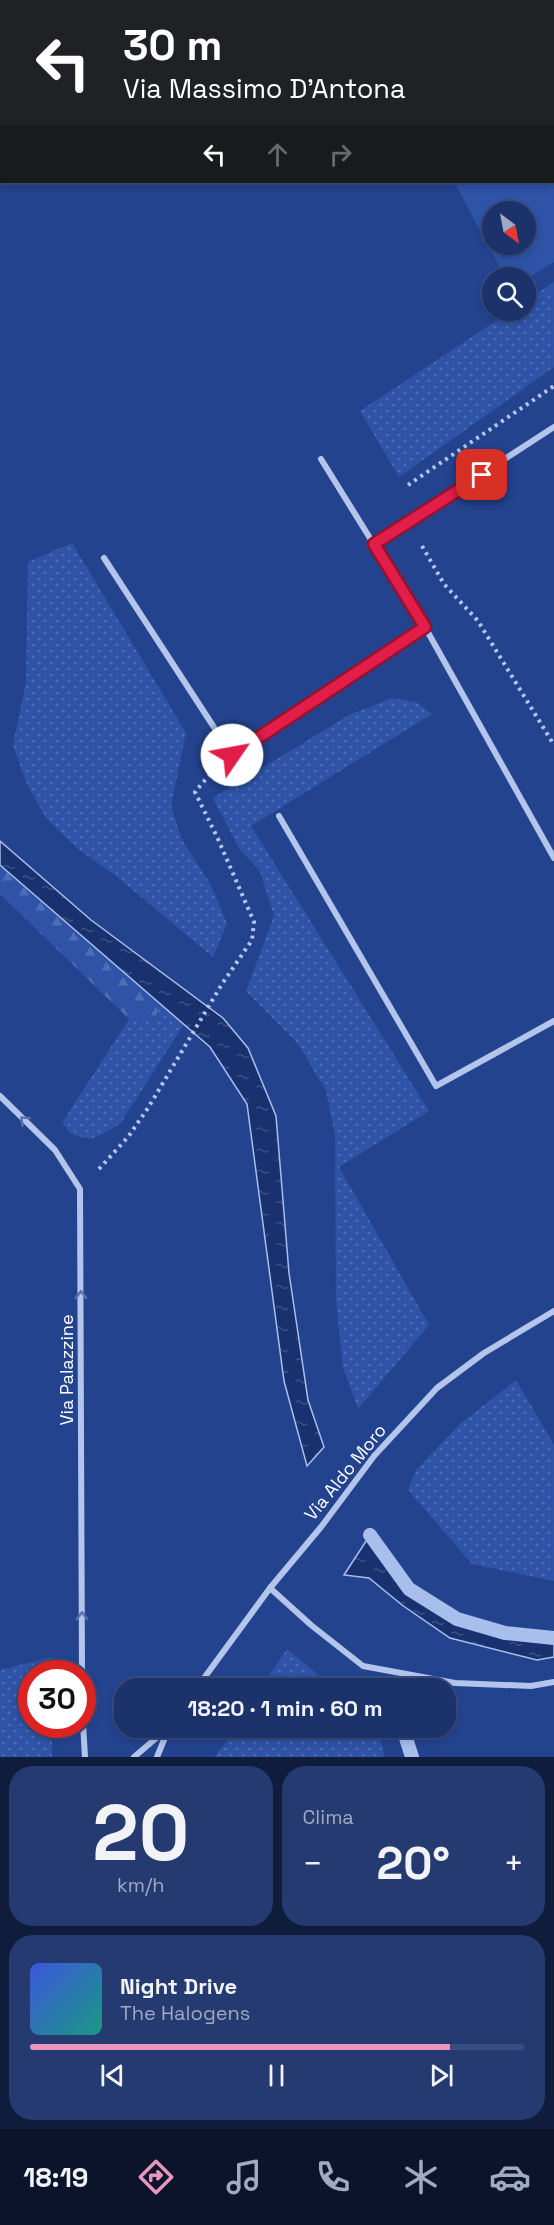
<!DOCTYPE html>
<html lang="it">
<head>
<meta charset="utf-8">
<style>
  body { margin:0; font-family:"Space Grotesk",sans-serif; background:#243a71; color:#f1f3f6; height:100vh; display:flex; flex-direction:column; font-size:22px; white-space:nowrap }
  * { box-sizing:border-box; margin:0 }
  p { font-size:20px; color:#a0aac1 }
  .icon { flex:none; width:33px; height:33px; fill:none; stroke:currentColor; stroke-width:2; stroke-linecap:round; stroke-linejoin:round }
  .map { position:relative; height:1757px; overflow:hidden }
  .panel { display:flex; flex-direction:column; gap:9px; padding:9px; background:#0f1c3b; flex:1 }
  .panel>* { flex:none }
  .top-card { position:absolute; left:0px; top:0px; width:555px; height:183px; box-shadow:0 3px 9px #0003,0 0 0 2px #394d7e; background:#202124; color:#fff; overflow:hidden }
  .needle { width:39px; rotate:148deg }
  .controls { position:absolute; left:482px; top:201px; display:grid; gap:12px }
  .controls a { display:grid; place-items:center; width:54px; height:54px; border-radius:50%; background:#1b326b; box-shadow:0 3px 9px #0003,0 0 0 2px #394d7e; font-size:30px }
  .speed { position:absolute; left:18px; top:1660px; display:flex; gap:12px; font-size:30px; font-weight:700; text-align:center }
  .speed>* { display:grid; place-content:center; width:78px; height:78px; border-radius:50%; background:#1b326b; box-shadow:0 3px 9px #0003,0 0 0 2px #394d7e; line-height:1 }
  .speed .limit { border:9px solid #d22; background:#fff; color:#111 }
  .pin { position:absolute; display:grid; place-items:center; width:51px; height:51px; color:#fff; margin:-26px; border-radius:12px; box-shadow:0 3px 9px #0006 }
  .me { position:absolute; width:66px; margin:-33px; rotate:57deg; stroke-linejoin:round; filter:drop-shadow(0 0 4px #0008) }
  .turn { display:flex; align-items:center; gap:21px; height:126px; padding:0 24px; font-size:27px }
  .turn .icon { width:78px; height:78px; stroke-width:2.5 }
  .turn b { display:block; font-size:42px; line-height:51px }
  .lanes { display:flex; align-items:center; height:57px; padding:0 24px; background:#0003; justify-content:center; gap:30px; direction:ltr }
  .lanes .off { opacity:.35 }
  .big { font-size:45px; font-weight:600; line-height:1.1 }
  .panel .widget { flex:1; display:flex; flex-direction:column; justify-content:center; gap:9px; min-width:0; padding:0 21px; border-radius:24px; background:#243a71 }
  .panel .dial { align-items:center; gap:0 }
  .dial b { font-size:78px; line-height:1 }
  .song { display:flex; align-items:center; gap:18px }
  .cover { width:72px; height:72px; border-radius:9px; background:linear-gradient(135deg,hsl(230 70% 55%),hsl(170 70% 35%)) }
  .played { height:6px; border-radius:3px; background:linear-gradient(90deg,#e797bd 85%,#394d7e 85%) }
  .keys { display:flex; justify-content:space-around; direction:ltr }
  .heat { display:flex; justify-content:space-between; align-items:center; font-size:33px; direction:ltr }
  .panel .tiles { flex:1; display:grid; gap:9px; grid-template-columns:1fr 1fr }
  .widget:last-child { grid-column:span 2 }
  .trip { position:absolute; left:114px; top:1678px; width:342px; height:60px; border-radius:24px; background:#1b326b; box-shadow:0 3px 9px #0003,0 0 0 2px #394d7e; font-weight:600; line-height:60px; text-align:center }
  .tabs { display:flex; height:96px; justify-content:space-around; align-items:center; background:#0b142b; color:#a0aac1 }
  .tabs .icon { width:42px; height:42px }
  .tabs .active { color:#e797bd }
  .tabs b { font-size:27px; color:#f1f3f6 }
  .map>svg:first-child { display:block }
</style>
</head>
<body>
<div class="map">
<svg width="554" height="1757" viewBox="0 0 554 1757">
  <defs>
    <pattern id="grass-dots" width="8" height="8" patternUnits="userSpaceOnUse" patternTransform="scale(1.5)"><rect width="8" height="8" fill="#2e53a7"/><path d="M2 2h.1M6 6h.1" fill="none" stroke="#4d6db4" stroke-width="1.8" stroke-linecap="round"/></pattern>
    <pattern id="forest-firs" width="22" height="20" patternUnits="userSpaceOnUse" patternTransform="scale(1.5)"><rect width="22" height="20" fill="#2e53a7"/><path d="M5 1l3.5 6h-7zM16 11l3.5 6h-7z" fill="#4d6db4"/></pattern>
    <pattern id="water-ripples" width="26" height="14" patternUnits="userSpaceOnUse" patternTransform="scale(1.5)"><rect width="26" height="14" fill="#19316f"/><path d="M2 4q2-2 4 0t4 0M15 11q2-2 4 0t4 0" fill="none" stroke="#3c5085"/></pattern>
  </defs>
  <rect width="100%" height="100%" fill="#24438f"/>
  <!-- grass -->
  <g fill="url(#grass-dots)">
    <polygon points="554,282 554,367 399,477 360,411 511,311 525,310 525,301"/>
    <polygon points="72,543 186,733 171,806 182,840 211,885 227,924 213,957 116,876 78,849 45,817 26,782 13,745 26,682 28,562"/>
    <polygon points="392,698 416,702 432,714 251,826 429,1111 339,1167 429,1325 358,1409 343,1367 336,1300 335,1136 326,1091 298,1044 246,991 274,916 260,871 240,850 213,798 349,715"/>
    <polygon points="159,1002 184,1024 121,1123 103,1134 90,1139 71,1134 62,1123 129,1019 156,1019"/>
    <polygon points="516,1380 554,1445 554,1581 472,1564 408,1490 416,1470 460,1424"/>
    <polygon points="287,1649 335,1689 260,1689"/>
    <polygon points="52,1657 52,1674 32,1674 32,1725 52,1725 52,1757 0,1757 0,1670"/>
    <polygon points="235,1728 379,1728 384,1757 215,1757"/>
  </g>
  <!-- forest -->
  <polygon fill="url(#forest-firs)" points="0,865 159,1002 156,1019 129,1019 0,894"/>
  <!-- green -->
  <g fill="#2e53a7" fill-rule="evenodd">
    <polygon points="358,0 520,0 521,1 359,1"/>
    <path d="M554 72V262L525 280V278L505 277 454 182H554ZM492 212H525V244H492Z"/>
  </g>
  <!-- water -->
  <g fill="url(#water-ripples)" stroke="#a8beed" stroke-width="1.5">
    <polygon points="0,841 91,920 223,1018 248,1048 276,1116 289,1273 308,1400 324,1447 307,1466 284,1381 247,1104 210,1047 0,865"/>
    <polygon points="370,1535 409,1589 457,1619 505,1633 554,1638 554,1657 537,1660 450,1638 402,1605 369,1578 344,1575"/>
  </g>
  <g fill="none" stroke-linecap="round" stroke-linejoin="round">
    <!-- stream -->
    <g stroke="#a8beed" stroke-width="14">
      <polyline points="370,1535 409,1589 457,1619 505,1633 554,1638"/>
      <polyline points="405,1735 412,1757"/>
    </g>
    <!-- path -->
    <g stroke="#b4c5ec" stroke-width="4" stroke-dasharray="3 4.5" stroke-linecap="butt">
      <polyline points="408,485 554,386"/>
      <polyline points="422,546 444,584 478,621 554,745"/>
      <polyline points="99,1169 128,1137 148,1108 222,984 252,940 254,922 218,839 195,792 211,773"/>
    </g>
    <!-- minor -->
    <g stroke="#b4c5ec" stroke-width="6">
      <polyline points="321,459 425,627 554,858"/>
      <polyline points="374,544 554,427"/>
      <polyline points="104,558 232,755 425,627"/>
      <polyline points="279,816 436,1086 554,1021"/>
      <polyline points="0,1096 55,1150 80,1189 82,1674"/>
      <polyline points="270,1588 311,1625 363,1666 455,1683 531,1686 554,1682"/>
      <polyline points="196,1689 270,1588 321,1527 374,1456 437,1388 484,1353 554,1311"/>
      <polyline points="82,1707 85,1757"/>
      <polyline points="134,1757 168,1728"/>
      <polyline points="157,1757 168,1730"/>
    </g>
  </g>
  <!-- one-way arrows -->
  <defs><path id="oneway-chevron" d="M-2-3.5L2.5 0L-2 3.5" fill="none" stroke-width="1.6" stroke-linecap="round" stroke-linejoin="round" transform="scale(1.5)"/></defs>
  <g stroke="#5670b0">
    <use href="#oneway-chevron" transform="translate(24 1120) rotate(-136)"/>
    <use href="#oneway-chevron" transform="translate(81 1295) rotate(-90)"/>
    <use href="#oneway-chevron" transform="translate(82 1616) rotate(-90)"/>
  </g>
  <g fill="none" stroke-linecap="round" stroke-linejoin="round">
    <!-- route casing -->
    <g stroke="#92132f" stroke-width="15">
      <polyline id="route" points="232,755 425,627 374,544 482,475"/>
    </g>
    <!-- route -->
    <use href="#route" stroke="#e11d48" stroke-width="10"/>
  </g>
  <g text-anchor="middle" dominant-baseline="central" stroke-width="6" stroke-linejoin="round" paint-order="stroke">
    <!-- street labels -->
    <g font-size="18" fill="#fff" stroke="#24438f">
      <text transform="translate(66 1370) rotate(-90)">Via Palazzine</text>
      <text transform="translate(345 1472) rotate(-51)">Via Aldo Moro</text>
    </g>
  </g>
</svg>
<div class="controls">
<a><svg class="needle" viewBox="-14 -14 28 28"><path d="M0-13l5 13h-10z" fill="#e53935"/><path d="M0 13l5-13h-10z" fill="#a0aac1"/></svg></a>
<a><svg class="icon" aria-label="search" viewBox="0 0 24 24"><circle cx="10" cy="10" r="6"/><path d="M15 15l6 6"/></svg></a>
</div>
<div class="speed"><div class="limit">30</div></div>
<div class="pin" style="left:482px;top:475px;background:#d93025"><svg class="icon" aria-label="arrive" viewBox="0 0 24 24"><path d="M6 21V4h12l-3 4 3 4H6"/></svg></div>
<svg class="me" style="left:232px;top:755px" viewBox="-20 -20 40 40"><circle r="19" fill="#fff"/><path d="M0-13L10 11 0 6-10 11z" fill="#e11d48"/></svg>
<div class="trip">18:20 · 1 min · 60 m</div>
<div class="top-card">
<div class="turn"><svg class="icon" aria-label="left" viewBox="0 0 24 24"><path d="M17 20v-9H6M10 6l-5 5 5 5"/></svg><div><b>30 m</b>Via Massimo D'Antona</div></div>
<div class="lanes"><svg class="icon" aria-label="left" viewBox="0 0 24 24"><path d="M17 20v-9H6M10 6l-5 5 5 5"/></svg><svg class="icon off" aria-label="ahead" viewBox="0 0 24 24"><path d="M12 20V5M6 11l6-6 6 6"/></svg><svg class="icon off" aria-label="right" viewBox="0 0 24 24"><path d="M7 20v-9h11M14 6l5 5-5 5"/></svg></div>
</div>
</div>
<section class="panel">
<div class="tiles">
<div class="widget dial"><b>20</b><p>km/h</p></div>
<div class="widget"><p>Clima</p>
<div class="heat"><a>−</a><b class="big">20°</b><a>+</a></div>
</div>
<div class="widget">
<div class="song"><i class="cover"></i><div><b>Night Drive</b><p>The Halogens</p></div></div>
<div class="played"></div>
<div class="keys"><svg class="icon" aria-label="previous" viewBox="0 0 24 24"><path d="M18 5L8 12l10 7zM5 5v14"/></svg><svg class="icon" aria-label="pause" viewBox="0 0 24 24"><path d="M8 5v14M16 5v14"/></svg><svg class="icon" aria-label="next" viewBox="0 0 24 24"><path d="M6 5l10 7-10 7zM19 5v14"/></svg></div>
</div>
</div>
</section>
<nav class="tabs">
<b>18:19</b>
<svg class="icon active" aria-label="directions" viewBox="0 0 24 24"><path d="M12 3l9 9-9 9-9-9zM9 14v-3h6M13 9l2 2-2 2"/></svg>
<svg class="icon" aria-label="music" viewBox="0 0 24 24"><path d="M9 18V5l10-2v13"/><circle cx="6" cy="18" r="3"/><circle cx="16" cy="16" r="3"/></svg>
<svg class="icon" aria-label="phone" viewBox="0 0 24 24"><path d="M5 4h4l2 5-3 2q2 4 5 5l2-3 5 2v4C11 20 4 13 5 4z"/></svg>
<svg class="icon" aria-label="climate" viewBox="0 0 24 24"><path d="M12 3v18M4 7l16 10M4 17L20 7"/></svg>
<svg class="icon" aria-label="car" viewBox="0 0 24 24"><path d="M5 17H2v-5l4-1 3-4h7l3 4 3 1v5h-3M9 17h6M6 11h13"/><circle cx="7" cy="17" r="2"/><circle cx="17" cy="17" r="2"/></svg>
</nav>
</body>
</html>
